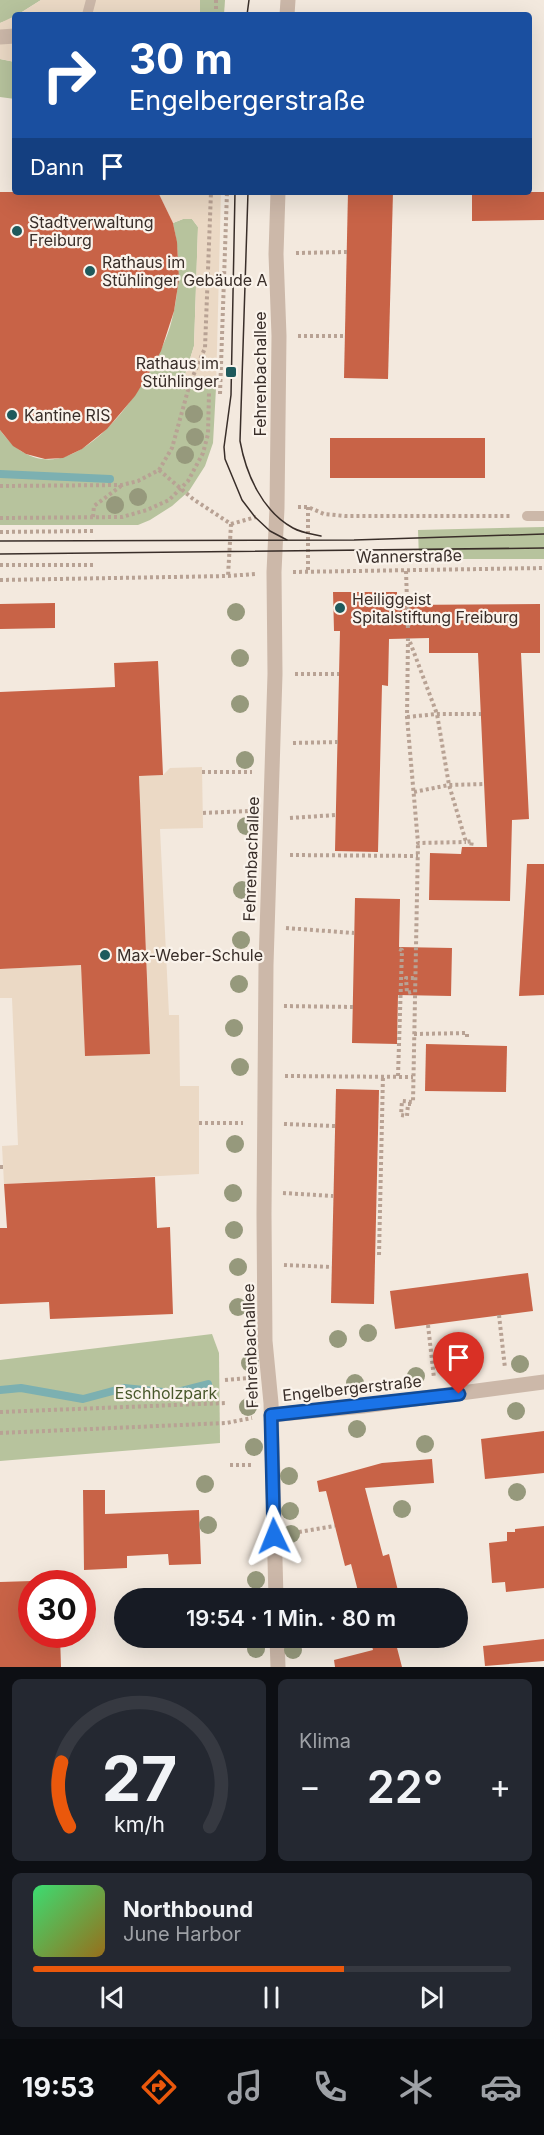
<!DOCTYPE html>
<html lang="de">
<head>
<meta charset="utf-8">
<style>
  body { margin:0; font-family:Inter,sans-serif; background:#242831; color:#f1f3f6; height:100vh; display:flex; flex-direction:column; font-size:22px; white-space:nowrap }
  * { box-sizing:border-box; margin:0 }
  p { font-size:20px; color:#9ea1a6 }
  .icon { flex:none; width:33px; height:33px; fill:none; stroke:currentColor; stroke-width:2; stroke-linecap:round; stroke-linejoin:round }
  .map { position:relative; height:1667px; overflow:hidden }
  .sheet { display:flex; flex-direction:column; gap:12px; padding:12px; background:#0d0f14; flex:1 }
  .sheet>* { flex:none }
  .banner { position:absolute; left:12px; top:12px; width:520px; height:183px; border-radius:6px; box-shadow:0 6px 24px #0002; background:#1a4fa0; color:#fff; overflow:hidden }
  .speed { position:absolute; left:18px; top:1570px; display:flex; gap:12px; font-size:30px; font-weight:700; text-align:center }
  .speed>* { display:grid; place-content:center; width:78px; height:78px; border-radius:50%; background:#171b24; box-shadow:0 6px 24px #0002; line-height:1 }
  .speed .limit { border:9px solid #d22; background:#fff; color:#111 }
  .pin { position:absolute; display:grid; place-items:center; width:51px; height:51px; color:#fff; margin:-62px -26px; border-radius:50% 50% 50% 0; rotate:-45deg; box-shadow:0 0 6px #0007 }
  .pin .icon { rotate:45deg }
  .me { position:absolute; width:66px; margin:-33px; rotate:358deg; stroke-linejoin:round; filter:drop-shadow(0 0 4px #0008) }
  .turn { display:flex; align-items:center; gap:21px; height:126px; padding:0 18px; font-size:27px }
  .turn .icon { width:78px; height:78px; stroke-width:2.5 }
  .turn b { display:block; font-size:42px; line-height:51px }
  .then { display:flex; align-items:center; height:57px; padding:0 18px; background:#0003; gap:12px; font-size:22px }
  .big { font-size:45px; font-weight:600; line-height:1.1 }
  .sheet .card { flex:1; display:flex; flex-direction:column; justify-content:center; gap:9px; min-width:0; padding:0 21px; border-radius:9px; background:#242831 }
  .sheet .dial { align-items:center; gap:0 }
  .dial svg { height:156px; overflow:visible; fill:none; stroke:#363941; stroke-width:7; stroke-linecap:round; text-anchor:middle }
  .dial text { fill:#f1f3f6; stroke:none }
  .song { display:flex; align-items:center; gap:18px }
  .cover { width:72px; height:72px; border-radius:9px; background:linear-gradient(135deg,hsl(140 70% 55%),hsl(40 70% 35%)) }
  .played { height:6px; border-radius:3px; background:linear-gradient(90deg,#ea580c 65%,#363941 65%) }
  .keys { display:flex; justify-content:space-around; direction:ltr }
  .heat { display:flex; justify-content:space-between; align-items:center; font-size:33px; direction:ltr }
  .sheet .tiles { flex:1; display:grid; gap:12px; grid-template-columns:1fr 1fr }
  .card:last-child { grid-column:span 2 }
  .trip { position:absolute; left:114px; top:1588px; width:354px; height:60px; border-radius:30px; background:#171b24; box-shadow:0 6px 24px #0002; font-weight:600; line-height:60px; text-align:center }
  .dock { display:flex; height:96px; justify-content:space-around; align-items:center; background:#090b0e; color:#9ea1a6 }
  .dock .icon { width:42px; height:42px }
  .dock .active { color:#ea580c }
  .dock b { font-size:27px; color:#f1f3f6 }
  .map>svg:first-child { display:block }
</style>
</head>
<body>
<div class="map">
<svg width="544" height="1667" viewBox="0 0 544 1667">
  <rect width="100%" height="100%" fill="#f3e9de"/>
  <!-- green -->
  <g fill="#b7c39d">
    <polygon points="0,0 41,0 11,19 0,23"/>
    <polygon points="200,0 225,0 224,15 200,15"/>
    <polygon points="0,59 15,62 15,99 0,97"/>
    <path d="M183 219H192L198 227 194 346 183 381 216 388 213 443 205 466 189 491 172 506 150 520 138 525H0V430C64 518 151 386 170 327 180 292 181 258 173 223Z"/>
    <polygon points="544,527 544,559 419,559 418,530"/>
    <polygon points="212,1334 219,1353 220,1443 0,1461 0,1360"/>
  </g>
  <!-- plaza -->
  <g fill="#ebd9c5">
    <polygon points="41,0 200,0 200,15 17,15"/>
    <polygon points="15,16 15,62 0,59 0,23"/>
    <polygon points="158,192 221,192 216,388 183,382 194,346 198,227 192,219 183,219 173,223"/>
    <polygon points="202,767 203,828 160,829 169,1015 179,1015 180,1086 199,1086 199,1174 4,1184 2,1146 18,1145 12,998 0,998 0,969 81,965 85,1056 150,1053 139,776 163,775 170,768"/>
  </g>
  <g fill="none" stroke-linecap="round" stroke-linejoin="round">
    <!-- stream -->
    <g stroke="#7cb0b1" stroke-width="8">
      <polyline points="0,474 110,479"/>
      <polyline points="0,1390 21,1388 83,1399 124,1388 173,1393 208,1384"/>
    </g>
  </g>
  <!-- building -->
  <g fill="#c86347">
    <polygon points="0,192 158,192 173,223 177,242 179,279 174,311 161,351 148,375 135,396 107,429 82,449 63,458 45,459 26,454 13,446 0,430"/>
    <polygon points="348,192 393,192 388,379 344,378"/>
    <polygon points="472,192 544,192 544,220 472,221"/>
    <rect x="330" y="438" width="155" height="40"/>
    <polygon points="333,592 397,592 397,605 540,604 540,653 521,653 529,819 512,820 510,901 429,900 430,853 461,854 462,847 487,847 478,653 429,653 429,638 389,639 388,686 382,685 378,852 335,851 340,631 334,631"/>
    <polygon points="55,603 55,628 0,629 0,604"/>
    <polygon points="158,661 163,775 139,776 150,1054 85,1056 81,965 0,969 0,692 115,687 114,663"/>
    <polygon points="527,864 544,864 544,995 519,996"/>
    <polygon points="355,898 400,899 399,947 452,948 451,996 398,995 397,1044 352,1043"/>
    <polygon points="426,1044 507,1046 506,1092 425,1091"/>
    <polygon points="336,1089 379,1090 374,1304 331,1303"/>
    <polygon points="155,1177 157,1228 170,1227 173,1314 50,1319 49,1302 0,1304 0,1228 7,1228 4,1184"/>
    <polygon points="528,1273 533,1311 395,1329 390,1291"/>
    <polygon points="544,1431 544,1473 485,1479 481,1439"/>
    <polygon points="432,1459 434,1483 365,1488 383,1556 389,1554 400,1599 360,1599 351,1564 345,1566 326,1491 319,1492 317,1481 382,1463"/>
    <polygon points="83,1490 105,1490 105,1514 199,1510 201,1564 169,1565 168,1554 127,1556 127,1568 84,1570"/>
    <polygon points="544,1526 544,1588 506,1592 505,1582 492,1583 489,1543 507,1541 507,1532 515,1532 515,1529"/>
    <polygon points="32,1581 32,1635 60,1635 61,1667 0,1667 0,1582"/>
    <polygon points="370,1638 411,1638 411,1640 396,1644 402,1667 335,1667 334,1660 373,1650"/>
    <polygon points="544,1639 544,1661 485,1666 483,1646"/>
  </g>
  <g fill="none" stroke-linecap="round" stroke-linejoin="round">
    <!-- path -->
    <g stroke="#b8a294" stroke-width="4" stroke-dasharray="3 3" stroke-linecap="butt">
      <polyline points="216,15 216,0"/>
      <polyline points="296,253 347,252"/>
      <polyline points="298,336 345,336"/>
      <polyline points="220,394 227,192"/>
      <polyline points="159,470 193,499 231,524 228,576"/>
      <polyline points="0,486 122,485 138,481 159,470 172,448 190,383 205,348 211,192"/>
      <polyline points="298,507 308,507 324,514 345,516 511,516"/>
      <polyline points="308,507 308,571"/>
      <polyline points="93,517 94,506 121,486"/>
      <polyline points="0,518 122,517 147,510 169,500 188,481 203,453 208,434 209,393"/>
      <polyline points="231,524 256,517"/>
      <polyline points="0,532 94,531"/>
      <polyline points="0,565 93,565"/>
      <polyline points="406,571 408,630"/>
      <polyline points="293,572 544,568"/>
      <polyline points="0,580 228,576 255,574"/>
      <polyline points="408,638 407,717 418,843 466,842"/>
      <polyline points="410,642 437,714 449,785 466,842 472,841 471,847"/>
      <polyline points="295,674 339,674"/>
      <polyline points="407,717 437,714 481,714"/>
      <polyline points="293,743 338,742"/>
      <polyline points="202,772 252,772"/>
      <polyline points="414,792 449,785 484,784"/>
      <polyline points="203,813 250,811"/>
      <polyline points="290,818 336,815"/>
      <polyline points="290,855 418,856"/>
      <polyline points="286,928 354,933"/>
      <polyline points="411,992 407,993 406,978 414,978"/>
      <polyline points="284,1006 353,1007"/>
      <polyline points="414,1034 467,1033 467,1038"/>
      <polyline points="285,1076 413,1077"/>
      <polyline points="398,1076 402,950 399,949"/>
      <polyline points="411,1104 408,1104 407,1116 401,1115 402,1101 413,1102 418,843"/>
      <polyline points="199,1123 243,1123"/>
      <polyline points="284,1124 335,1126"/>
      <polyline points="0,1167 3,1167"/>
      <polyline points="283,1193 333,1196"/>
      <polyline points="379,1255 383,1075"/>
      <polyline points="284,1265 332,1267"/>
      <polyline points="499,1315 505,1368"/>
      <polyline points="428,1325 434,1378"/>
      <polyline points="225,1380 249,1378"/>
      <polyline points="0,1412 226,1403"/>
      <polyline points="0,1433 226,1423 252,1418"/>
      <polyline points="230,1465 253,1465"/>
      <polyline points="293,1533 335,1526"/>
    </g>
    <!-- lane -->
    <g stroke="#ccb8a9" stroke-width="10">
      <polyline points="87,15 91,0"/>
      <polyline points="527,516 544,516"/>
    </g>
    <!-- street -->
    <g stroke="#ccb8a9" stroke-width="15">
      <polyline points="287,15 288,0"/>
      <polyline points="0,37 15,36"/>
      <polyline points="271,1415 363,1406 544,1382"/>
      <polyline points="276,1599 271,1403 265,1341 264,1214 266,965 275,674 274,572 277,508 279,336 276,254 278,192"/>
      <polyline points="277,1638 278,1667"/>
    </g>
    <!-- tram -->
    <g stroke="#392e29" stroke-width="1.5">
      <polyline points="247,15 249,0"/>
      <polyline points="235,192 231,395 224,447 225,459 242,500 255,517 270,531 287,540"/>
      <path d="M248 192 240 441C246 474 262 511 293 528 302 533 312 534 321 536"/>
      <polyline points="0,541 354,540 544,534"/>
      <polyline points="0,554 544,548"/>
    </g>
  </g>
  <!-- trees -->
  <g fill="#96997c">
    <circle cx="194" cy="414" r="9"/>
    <circle cx="195" cy="437" r="9"/>
    <circle cx="185" cy="455" r="9"/>
    <circle cx="138" cy="497" r="9"/>
    <circle cx="115" cy="505" r="9"/>
    <circle cx="236" cy="612" r="9"/>
    <circle cx="240" cy="658" r="9"/>
    <circle cx="240" cy="704" r="9"/>
    <circle cx="245" cy="760" r="9"/>
    <circle cx="246" cy="826" r="9"/>
    <circle cx="242" cy="890" r="9"/>
    <circle cx="241" cy="940" r="9"/>
    <circle cx="239" cy="984" r="9"/>
    <circle cx="234" cy="1028" r="9"/>
    <circle cx="240" cy="1067" r="9"/>
    <circle cx="235" cy="1144" r="9"/>
    <circle cx="233" cy="1193" r="9"/>
    <circle cx="234" cy="1230" r="9"/>
    <circle cx="238" cy="1267" r="9"/>
    <circle cx="238" cy="1307" r="9"/>
    <circle cx="368" cy="1333" r="9"/>
    <circle cx="338" cy="1339" r="9"/>
    <circle cx="250" cy="1363" r="9"/>
    <circle cx="520" cy="1364" r="9"/>
    <circle cx="416" cy="1376" r="9"/>
    <circle cx="355" cy="1383" r="9"/>
    <circle cx="248" cy="1407" r="9"/>
    <circle cx="516" cy="1411" r="9"/>
    <circle cx="357" cy="1429" r="9"/>
    <circle cx="425" cy="1444" r="9"/>
    <circle cx="254" cy="1447" r="9"/>
    <circle cx="289" cy="1476" r="9"/>
    <circle cx="205" cy="1484" r="9"/>
    <circle cx="517" cy="1492" r="9"/>
    <circle cx="402" cy="1509" r="9"/>
    <circle cx="290" cy="1511" r="9"/>
    <circle cx="208" cy="1525" r="9"/>
    <circle cx="291" cy="1534" r="9"/>
    <circle cx="256" cy="1580" r="9"/>
    <circle cx="256" cy="1649" r="9"/>
    <circle cx="293" cy="1650" r="9"/>
  </g>
  <g fill="none" stroke-linecap="round" stroke-linejoin="round">
    <!-- route casing -->
    <g stroke="#114b97" stroke-width="15">
      <polyline id="route" points="274,1536 271,1415 459,1394"/>
    </g>
    <!-- route -->
    <use href="#route" stroke="#1a73e8" stroke-width="10"/>
  </g>
  <!-- markers -->
  <g fill="#1e5a5c" stroke="#faf3eb" stroke-width="2">
    <circle cx="17" cy="231" r="6"/>
    <circle cx="90" cy="271" r="6"/>
    <rect x="225" y="366" width="12" height="12" rx="3"/>
    <circle cx="12" cy="415" r="6"/>
    <circle cx="340" cy="608" r="6"/>
    <circle cx="105" cy="955" r="6"/>
  </g>
  <g text-anchor="middle" dominant-baseline="central" stroke-width="4.5" stroke-linejoin="round" paint-order="stroke">
    <!-- poi labels -->
    <g font-size="16" fill="#392e29" stroke="#faf3eb" text-anchor="start">
      <text x="29" y="222">Stadtverwaltung<tspan x="29" dy="18">Freiburg</tspan></text>
      <text x="102" y="262">Rathaus im<tspan x="102" dy="18">Stühlinger Gebäude A</tspan></text>
      <text x="219" y="363" text-anchor="end">Rathaus im<tspan x="219" dy="18">Stühlinger</tspan></text>
      <text x="24" y="415">Kantine RIS</text>
      <text x="352" y="599">Heiliggeist<tspan x="352" dy="18">Spitalstiftung Freiburg</tspan></text>
      <text x="117" y="955">Max-Weber-Schule</text>
    </g>
    <!-- street labels -->
    <g font-size="16" fill="#392e29" stroke="#faf3eb">
      <text transform="translate(260 374) rotate(-90)">Fehrenbachallee</text>
      <text transform="translate(409 556) rotate(-1)">Wannerstraße</text>
      <text transform="translate(251 859) rotate(-88)">Fehrenbachallee</text>
      <text transform="translate(250 1346) rotate(-92)">Fehrenbachallee</text>
      <text transform="translate(352 1388) rotate(-6)">Engelbergerstraße</text>
    </g>
    <!-- park labels -->
    <g font-size="16" fill="#49582c" stroke="#faf3eb">
      <text x="166" y="1393">Eschholzpark</text>
    </g>
  </g>
</svg>
<div class="speed"><div class="limit">30</div></div>
<div class="pin" style="left:459px;top:1394px;background:#d93025"><svg class="icon" aria-label="arrive" viewBox="0 0 24 24"><path d="M6 21V4h12l-3 4 3 4H6"/></svg></div>
<svg class="me" style="left:274px;top:1536px" viewBox="-20 -20 40 40"><path d="M0-17L14 15 0 8-14 15z" fill="#1a73e8" stroke="#fff" stroke-width="4"/></svg>
<div class="trip">19:54 · 1 Min. · 80 m</div>
<div class="banner">
<div class="turn"><svg class="icon" aria-label="right" viewBox="0 0 24 24"><path d="M7 20v-9h11M14 6l5 5-5 5"/></svg><div><b>30 m</b>Engelbergerstraße</div></div>
<div class="then">Dann<svg class="icon" aria-label="arrive" viewBox="0 0 24 24"><path d="M6 21V4h12l-3 4 3 4H6"/></svg></div>
</div>
</div>
<section class="sheet">
<div class="tiles">
<div class="card dial"><svg viewBox="0 0 100 80">
<path d="M14 69A42 42 0 1 1 86 69"/>
<path d="M14 69A42 42 0 0 1 10 36" stroke="#ea580c"/>
<text x="50" y="56" font-size="32" font-weight="700">27</text>
<text x="50" y="72" font-size="11">km/h</text>
</svg></div>
<div class="card"><p>Klima</p>
<div class="heat"><a>−</a><b class="big">22°</b><a>+</a></div>
</div>
<div class="card">
<div class="song"><i class="cover"></i><div><b>Northbound</b><p>June Harbor</p></div></div>
<div class="played"></div>
<div class="keys"><svg class="icon" aria-label="previous" viewBox="0 0 24 24"><path d="M18 5L8 12l10 7zM5 5v14"/></svg><svg class="icon" aria-label="pause" viewBox="0 0 24 24"><path d="M8 5v14M16 5v14"/></svg><svg class="icon" aria-label="next" viewBox="0 0 24 24"><path d="M6 5l10 7-10 7zM19 5v14"/></svg></div>
</div>
</div>
</section>
<nav class="dock">
<b>19:53</b>
<svg class="icon active" aria-label="directions" viewBox="0 0 24 24"><path d="M12 3l9 9-9 9-9-9zM9 14v-3h6M13 9l2 2-2 2"/></svg>
<svg class="icon" aria-label="music" viewBox="0 0 24 24"><path d="M9 18V5l10-2v13"/><circle cx="6" cy="18" r="3"/><circle cx="16" cy="16" r="3"/></svg>
<svg class="icon" aria-label="phone" viewBox="0 0 24 24"><path d="M5 4h4l2 5-3 2q2 4 5 5l2-3 5 2v4C11 20 4 13 5 4z"/></svg>
<svg class="icon" aria-label="climate" viewBox="0 0 24 24"><path d="M12 3v18M4 7l16 10M4 17L20 7"/></svg>
<svg class="icon" aria-label="car" viewBox="0 0 24 24"><path d="M5 17H2v-5l4-1 3-4h7l3 4 3 1v5h-3M9 17h6M6 11h13"/><circle cx="7" cy="17" r="2"/><circle cx="17" cy="17" r="2"/></svg>
</nav>
</body>
</html>
